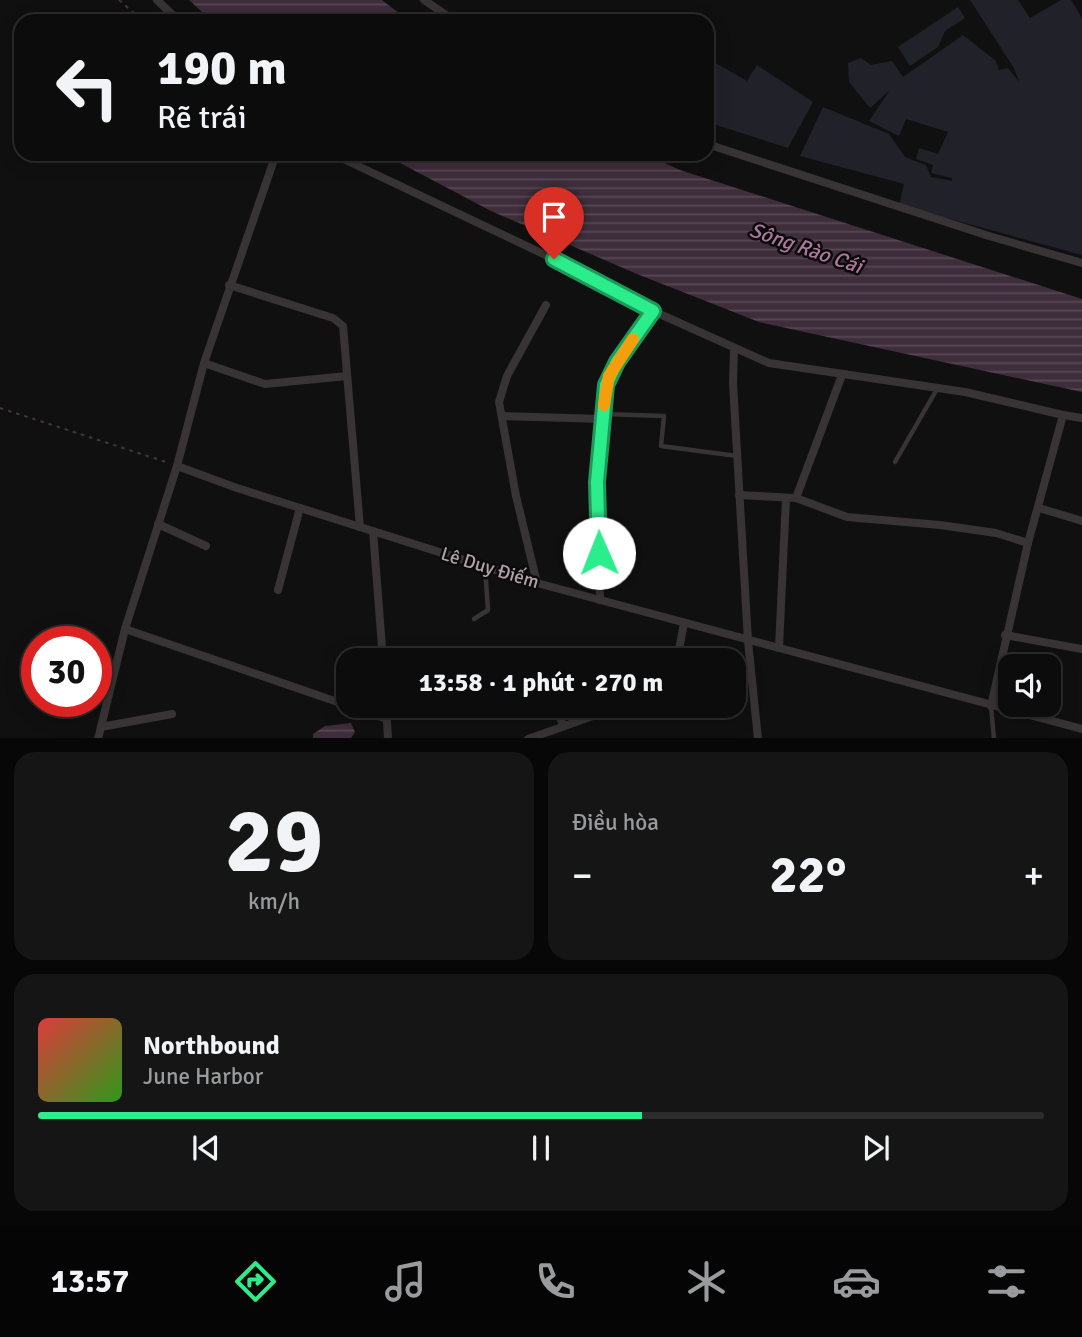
<!DOCTYPE html>
<html lang="vi">
<head>
<meta charset="utf-8">
<style>
  body { margin:0; font-family:Signika,sans-serif; background:#161515; color:#f1f3f6; height:100vh; display:flex; flex-direction:column; font-size:26px; white-space:nowrap }
  * { box-sizing:border-box; margin:0 }
  p { font-size:23px; color:#9a9b9d }
  .icon { flex:none; width:38px; height:38px; fill:none; stroke:currentColor; stroke-width:2; stroke-linecap:round; stroke-linejoin:round }
  .map { position:relative; height:738px; overflow:hidden }
  .drawer { display:flex; flex-direction:column; gap:14px; padding:14px; background:#070707; flex:1 }
  .drawer>* { flex:none }
  .guide { position:absolute; left:14px; top:14px; width:700px; height:147px; border-radius:21px; box-shadow:0 4px 18px #0003,0 0 0 2px #2d2c2d; background:#0d0c0c; color:#f1f3f6; overflow:hidden }
  .controls { position:absolute; left:998px; top:654px; display:grid; gap:14px }
  .controls a { display:grid; place-items:center; width:63px; height:63px; border-radius:14px; background:#0d0c0c; box-shadow:0 4px 18px #0003,0 0 0 2px #2d2c2d; font-size:35px }
  .speed { position:absolute; left:21px; top:626px; display:flex; gap:14px; font-size:35px; font-weight:700; text-align:center }
  .speed>* { display:grid; place-content:center; width:91px; height:91px; border-radius:50%; background:#0d0c0c; box-shadow:0 4px 18px #0003,0 0 0 2px #2d2c2d; line-height:1 }
  .speed .limit { border:10px solid #d22; background:#fff; color:#111 }
  .pin { position:absolute; display:grid; place-items:center; width:60px; height:60px; color:#fff; margin:-72px -30px; border-radius:50% 50% 50% 0; rotate:-45deg; box-shadow:0 0 7px #0007 }
  .pin .icon { rotate:45deg }
  .me { position:absolute; width:77px; margin:-38px; rotate:359deg; stroke-linejoin:round; filter:drop-shadow(0 0 5px #0008) }
  .turn { display:flex; align-items:center; gap:24px; height:147px; padding:0 28px; font-size:32px }
  .turn .icon { width:91px; height:91px; stroke-width:2.5 }
  .turn b { display:block; font-size:49px; line-height:60px }
  .big { font-size:52px; font-weight:700; line-height:1.1 }
  .drawer .tile { flex:1; display:flex; flex-direction:column; justify-content:center; gap:10px; min-width:0; padding:0 24px; border-radius:21px; background:#161515 }
  .drawer .dial { align-items:center; gap:0 }
  .dial b { font-size:91px; line-height:1 }
  .song { display:flex; align-items:center; gap:21px }
  .cover { width:84px; height:84px; border-radius:10px; background:linear-gradient(135deg,hsl(0 70% 55%),hsl(110 70% 35%)) }
  .played { height:7px; border-radius:4px; background:linear-gradient(90deg,#2ced8b 60%,#2d2c2d 60%) }
  .keys { display:flex; justify-content:space-around; direction:ltr }
  .heat { display:flex; justify-content:space-between; align-items:center; font-size:38px; direction:ltr }
  .drawer .tiles { flex:1; display:grid; gap:14px; grid-template-columns:1fr 1fr }
  .tile:last-child { grid-column:span 2 }
  .trip { position:absolute; left:336px; top:648px; width:410px; height:70px; border-radius:21px; background:#0d0c0c; box-shadow:0 4px 18px #0003,0 0 0 2px #2d2c2d; font-weight:700; line-height:70px; text-align:center }
  .tab-bar { display:flex; height:112px; justify-content:space-around; align-items:center; background:#050505; color:#9a9b9d }
  .tab-bar .icon { width:49px; height:49px }
  .tab-bar .selected { color:#2ced8b }
  .tab-bar b { font-size:32px; color:#f1f3f6 }
  .map>svg:first-child { display:block }
</style>
</head>
<body>
<div class="map">
<svg width="1082" height="739" viewBox="0 0 1082 739">
  <defs>
    <pattern id="water-rules" width="6" height="5" patternUnits="userSpaceOnUse" patternTransform="scale(1.75)"><rect width="6" height="5" fill="#3e2d3a"/><path d="M0 2.5h6" fill="none" stroke="#584854"/></pattern>
  </defs>
  <rect width="100%" height="100%" fill="#111010"/>
  <!-- green -->
  <g fill="#212129">
    <polygon points="970,0 1018,0 1030,18 1061,0 1071,0 1082,18 1082,255 899,205 904,184 800,156 823,107 889,134 905,157 926,165 931,177 952,181 952,178 931,173 933,165 916,159 919,148 938,154 948,132 906,119 899,136 869,121 890,90 870,108 849,82 848,63 861,58 871,65 892,61 903,77 963,35 996,61 999,70 1008,68 1019,82 1014,68"/>
    <polygon points="958,7 965,18 945,31 938,47 910,66 898,47"/>
    <polygon points="707,58 747,81 757,65 813,102 788,148 707,122"/>
  </g>
  <!-- water -->
  <g fill="url(#water-rules)">
    <polygon points="189,0 382,0 409,21 212,21"/>
    <polygon points="383,154 645,154 680,170 1082,299 1082,392 759,322 637,274 491,211"/>
    <polygon points="351,723 355,732 351,738 313,738 313,734 325,726"/>
  </g>
  <g fill="none" stroke-linecap="round" stroke-linejoin="round">
    <!-- path -->
    <g stroke="#3f393c" stroke-width="2" stroke-dasharray="3.5 5" stroke-linecap="butt">
      <polyline points="119,0 143,21"/>
      <polyline points="0,408 169,463"/>
    </g>
    <!-- lane -->
    <g stroke="#383335" stroke-width="4.5">
      <polyline points="604,414 664,416 661,446 737,456"/>
      <polyline points="895,462 937,389"/>
      <polyline points="474,619 488,610 485,568"/>
      <polyline points="991,706 994,739"/>
    </g>
    <!-- street -->
    <g stroke="#383335" stroke-width="8">
      <polyline points="157,0 179,21"/>
      <polyline points="424,0 455,21"/>
      <polyline points="707,144 989,236 1082,263"/>
      <polyline points="333,154 554,259 653,311 769,363 965,392 1063,415 1028,543 991,706"/>
      <polyline points="229,285 333,318 343,326 360,527"/>
      <polyline points="734,348 733,383 748,641 758,739"/>
      <polyline points="204,363 265,384 347,376"/>
      <polyline points="1063,415 1082,418"/>
      <polyline points="502,416 604,419"/>
      <polyline points="177,466 204,363 276,154"/>
      <polyline points="739,495 796,498 847,517 940,525 996,533 1028,543"/>
      <polyline points="796,498 842,375"/>
      <polyline points="1039,508 1082,521"/>
      <polyline points="158,524 206,546"/>
      <polyline points="373,531 383,660"/>
      <polyline points="537,583 516,496 499,402 507,376 546,305"/>
      <polyline points="278,590 300,508"/>
      <polyline points="600,600 597,482 606,385 617,362 653,311"/>
      <polyline points="125,629 387,719"/>
      <polyline points="1005,635 1082,649"/>
      <polyline points="779,648 786,498"/>
      <polyline points="677,660 684,623"/>
      <polyline points="386,705 388,739"/>
      <polyline points="555,705 563,725"/>
      <polyline points="101,727 172,714"/>
      <polyline points="98,739 125,629 177,466 237,488 537,583 1082,729"/>
      <polyline points="528,739 624,705"/>
    </g>
  </g>
  <g fill="none" stroke-linecap="round" stroke-linejoin="round">
    <!-- route casing -->
    <g stroke="#1d9a5a" stroke-width="18">
      <polyline id="route" points="554,259 653,311 617,362 606,385 597,482 599,553"/>
    </g>
    <!-- route -->
    <use href="#route" stroke="#2ced8b" stroke-width="12"/>
    <!-- slow -->
    <polyline stroke="#f59e0b" stroke-width="12" points="604,405 609,376 633,339"/>
  </g>
  <g text-anchor="middle" dominant-baseline="central" stroke-width="5" stroke-linejoin="round" paint-order="stroke">
    <!-- street labels -->
    <g font-size="19" fill="#b2a1a9" stroke="#0c0b0b">
      <text transform="translate(490 568) rotate(17)">Lê Duy Điếm</text>
    </g>
    <!-- water labels -->
    <g font-size="21" font-style="italic" fill="#ad789e" stroke="#0c0b0b">
      <text transform="translate(806 248) rotate(19)">Sông Rào Cái</text>
    </g>
  </g>
</svg>
<div class="controls">
<a><svg class="icon" aria-label="sound" viewBox="0 0 24 24"><path d="M4 9h4l5-4v14l-5-4H4zM17 9q2 3 0 6"/></svg></a>
</div>
<div class="speed"><div class="limit">30</div></div>
<div class="pin" style="left:554px;top:259px;background:#d93025"><svg class="icon" aria-label="arrive" viewBox="0 0 24 24"><path d="M6 21V4h12l-3 4 3 4H6"/></svg></div>
<svg class="me" style="left:599px;top:553px" viewBox="-20 -20 40 40"><circle r="19" fill="#fff"/><path d="M0-13L10 11 0 6-10 11z" fill="#2ced8b"/></svg>
<div class="trip">13:58 · 1 phút · 270 m</div>
<div class="guide">
<div class="turn"><svg class="icon" aria-label="left" viewBox="0 0 24 24"><path d="M17 20v-9H6M10 6l-5 5 5 5"/></svg><div><b>190 m</b>Rẽ trái</div></div>
</div>
</div>
<section class="drawer">
<div class="tiles">
<div class="tile dial"><b>29</b><p>km/h</p></div>
<div class="tile"><p>Điều hòa</p>
<div class="heat"><a>−</a><b class="big">22°</b><a>+</a></div>
</div>
<div class="tile">
<div class="song"><i class="cover"></i><div><b>Northbound</b><p>June Harbor</p></div></div>
<div class="played"></div>
<div class="keys"><svg class="icon" aria-label="previous" viewBox="0 0 24 24"><path d="M18 5L8 12l10 7zM5 5v14"/></svg><svg class="icon" aria-label="pause" viewBox="0 0 24 24"><path d="M8 5v14M16 5v14"/></svg><svg class="icon" aria-label="next" viewBox="0 0 24 24"><path d="M6 5l10 7-10 7zM19 5v14"/></svg></div>
</div>
</div>
</section>
<nav class="tab-bar">
<b>13:57</b>
<svg class="icon selected" aria-label="directions" viewBox="0 0 24 24"><path d="M12 3l9 9-9 9-9-9zM9 14v-3h6M13 9l2 2-2 2"/></svg>
<svg class="icon" aria-label="music" viewBox="0 0 24 24"><path d="M9 18V5l10-2v13"/><circle cx="6" cy="18" r="3"/><circle cx="16" cy="16" r="3"/></svg>
<svg class="icon" aria-label="phone" viewBox="0 0 24 24"><path d="M5 4h4l2 5-3 2q2 4 5 5l2-3 5 2v4C11 20 4 13 5 4z"/></svg>
<svg class="icon" aria-label="climate" viewBox="0 0 24 24"><path d="M12 3v18M4 7l16 10M4 17L20 7"/></svg>
<svg class="icon" aria-label="car" viewBox="0 0 24 24"><path d="M5 17H2v-5l4-1 3-4h7l3 4 3 1v5h-3M9 17h6M6 11h13"/><circle cx="7" cy="17" r="2"/><circle cx="17" cy="17" r="2"/></svg>
<svg class="icon" aria-label="filters" viewBox="0 0 24 24"><path d="M4 7h16M4 17h16"/><circle cx="9" cy="7" r="2"/><circle cx="15" cy="17" r="2"/></svg>
</nav>
</body>
</html>
